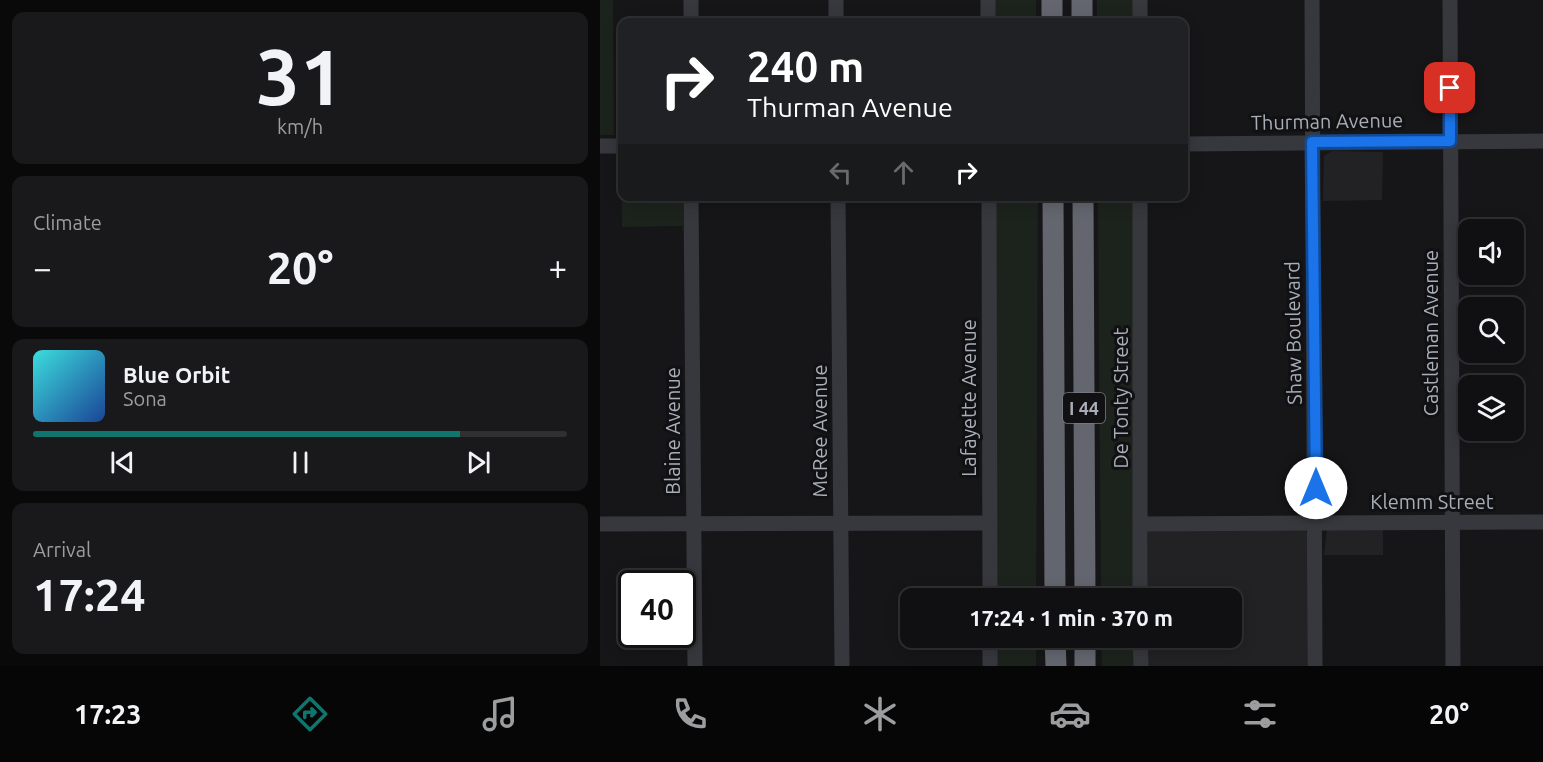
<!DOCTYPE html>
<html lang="en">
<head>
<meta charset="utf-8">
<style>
  body { margin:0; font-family:Ubuntu,sans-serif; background:#19191b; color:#f1f3f6; height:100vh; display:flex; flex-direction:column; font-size:22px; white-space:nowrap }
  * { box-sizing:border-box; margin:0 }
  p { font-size:20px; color:#9c9d9f }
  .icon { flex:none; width:33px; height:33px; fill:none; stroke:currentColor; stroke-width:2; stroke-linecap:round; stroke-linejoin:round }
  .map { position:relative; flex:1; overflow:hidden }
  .sheet { display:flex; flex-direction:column; gap:12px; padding:12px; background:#09090a; width:600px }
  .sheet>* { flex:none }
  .top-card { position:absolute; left:18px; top:18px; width:570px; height:183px; border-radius:12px; box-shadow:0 3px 15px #0003,0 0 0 2px #303032; background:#202124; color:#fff; overflow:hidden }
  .fabs { position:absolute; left:858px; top:219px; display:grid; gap:12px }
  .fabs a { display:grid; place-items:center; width:66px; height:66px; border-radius:12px; background:#101012; box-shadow:0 3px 15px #0003,0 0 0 2px #303032; font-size:30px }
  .speed { position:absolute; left:18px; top:570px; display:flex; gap:12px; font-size:30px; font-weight:700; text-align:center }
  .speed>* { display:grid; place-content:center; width:78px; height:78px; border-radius:50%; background:#101012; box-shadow:0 3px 15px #0003,0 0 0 2px #303032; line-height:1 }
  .speed .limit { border:3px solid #111; border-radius:9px; background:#fff; color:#111 }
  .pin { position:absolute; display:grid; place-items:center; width:51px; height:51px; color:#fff; margin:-26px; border-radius:12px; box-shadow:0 3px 9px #0006 }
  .me { position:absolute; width:66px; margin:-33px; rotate:0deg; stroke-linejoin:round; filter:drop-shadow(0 0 4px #0008) }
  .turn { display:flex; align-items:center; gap:21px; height:126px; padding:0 30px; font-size:27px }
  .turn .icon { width:78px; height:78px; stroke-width:2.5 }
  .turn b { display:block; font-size:42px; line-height:51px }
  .lanes { display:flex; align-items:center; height:57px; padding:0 30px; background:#0003; justify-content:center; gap:30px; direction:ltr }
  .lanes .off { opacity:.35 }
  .big { font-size:45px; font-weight:700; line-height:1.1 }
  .sheet .card { flex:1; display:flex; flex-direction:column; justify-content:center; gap:9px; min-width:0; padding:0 21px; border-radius:12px; background:#19191b }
  .sheet .dial { align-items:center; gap:0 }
  .dial b { font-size:78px; line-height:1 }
  .song { display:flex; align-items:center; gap:18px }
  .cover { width:72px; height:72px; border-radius:9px; background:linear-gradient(135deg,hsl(180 70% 55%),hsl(220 70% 35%)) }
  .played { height:6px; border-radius:3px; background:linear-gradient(90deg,#0f766e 80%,#303032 80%) }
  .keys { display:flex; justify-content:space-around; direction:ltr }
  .heat { display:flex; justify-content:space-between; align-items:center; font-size:33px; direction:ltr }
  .trip { position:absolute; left:300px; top:588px; width:342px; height:60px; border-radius:12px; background:#101012; box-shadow:0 3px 15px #0003,0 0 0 2px #303032; font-weight:700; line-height:60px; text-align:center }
  .tabs { display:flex; height:96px; justify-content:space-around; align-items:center; background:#060607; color:#9c9d9f }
  .tabs .icon { width:42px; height:42px }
  .tabs .selected { color:#0f766e }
  .tabs b { font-size:27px; color:#f1f3f6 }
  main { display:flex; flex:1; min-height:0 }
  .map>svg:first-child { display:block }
</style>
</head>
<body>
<main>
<section class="sheet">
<div class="card dial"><b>31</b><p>km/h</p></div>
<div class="card"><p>Climate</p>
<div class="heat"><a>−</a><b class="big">20°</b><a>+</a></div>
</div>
<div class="card">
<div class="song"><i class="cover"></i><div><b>Blue Orbit</b><p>Sona</p></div></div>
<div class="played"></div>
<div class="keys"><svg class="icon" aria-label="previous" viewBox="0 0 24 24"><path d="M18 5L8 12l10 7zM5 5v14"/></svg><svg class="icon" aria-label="pause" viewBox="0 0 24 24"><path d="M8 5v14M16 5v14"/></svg><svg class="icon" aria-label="next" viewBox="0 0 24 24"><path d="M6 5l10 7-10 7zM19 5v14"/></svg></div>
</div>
<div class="card"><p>Arrival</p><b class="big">17:24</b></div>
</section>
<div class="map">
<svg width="943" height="666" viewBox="0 0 943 666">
  <rect width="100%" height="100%" fill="#161618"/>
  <!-- built -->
  <g fill="#222225">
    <polygon points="732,151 783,152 782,200 723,201 724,156"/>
    <polygon points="705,529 707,533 707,666 547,666 547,638 632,638 632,598 547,598 548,531"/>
    <polygon points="727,529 783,529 783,555 724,555"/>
  </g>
  <!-- green -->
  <g fill="#1c231d">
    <polygon points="0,0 13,0 14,135 0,135"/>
    <rect x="394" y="0" width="42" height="22"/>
    <rect x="497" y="0" width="36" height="22"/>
    <polygon points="21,155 22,196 83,197 83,233 82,226 22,227"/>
    <polygon points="395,197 438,197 436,598 396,598"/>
    <polygon points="498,197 534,197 535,598 501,598"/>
    <rect x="397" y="638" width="39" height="28"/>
    <polygon points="501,638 535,638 535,666 502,666"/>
  </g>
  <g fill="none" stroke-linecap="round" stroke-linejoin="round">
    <!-- minor -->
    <g stroke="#37383d" stroke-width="15">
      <polyline points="91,0 91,22"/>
      <polyline points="236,0 236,22"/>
      <polyline points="388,0 388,22"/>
      <polyline points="540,0 540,22"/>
      <polyline points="712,0 715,666"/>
      <polyline points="850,0 853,666"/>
      <polyline points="584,144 943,141"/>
      <polyline points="0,146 22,146"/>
      <polyline points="91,196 95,666"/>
      <polyline points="238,196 242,666"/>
      <polyline points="389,196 390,598"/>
      <polyline points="540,196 540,598"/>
      <polyline points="0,524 390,523"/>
      <polyline points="541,524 943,522"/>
      <polyline points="390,638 390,666"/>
      <polyline points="540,638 541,666"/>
    </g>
    <!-- highway -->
    <g stroke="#63666e" stroke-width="21">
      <polyline points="452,0 452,22"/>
      <polyline points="482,0 482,22"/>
      <polyline points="453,196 455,598"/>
      <polyline points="483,196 485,598"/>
      <polyline points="455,638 456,666"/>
      <polyline points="485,638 485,666"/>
    </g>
  </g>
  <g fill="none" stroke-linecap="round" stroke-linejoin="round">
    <!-- route casing -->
    <g stroke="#114b97" stroke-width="15">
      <polyline id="route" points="716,488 712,142 850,141 850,88"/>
    </g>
    <!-- route -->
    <use href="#route" stroke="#1a73e8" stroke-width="10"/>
  </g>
  <g text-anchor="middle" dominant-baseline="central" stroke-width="6" stroke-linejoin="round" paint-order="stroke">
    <!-- shield labels -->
    <rect fill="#111113" stroke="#7b7e86" stroke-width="1.5" x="463" y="393" width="42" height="30" rx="4.5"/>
    <g font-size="18" font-weight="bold" fill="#a8adb8">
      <text x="484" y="408">I 44</text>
    </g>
    <!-- street labels -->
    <g font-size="20" fill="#a8adb8" stroke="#111113">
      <text transform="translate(727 121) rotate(-1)">Thurman Avenue</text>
      <text transform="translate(693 333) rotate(-91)">Shaw Boulevard</text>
      <text transform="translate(830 333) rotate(-90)">Castleman Avenue</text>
      <text transform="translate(368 398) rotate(-90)">Lafayette Avenue</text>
      <text transform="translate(520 398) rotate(-90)">De Tonty Street</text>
      <text transform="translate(72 431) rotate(-90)">Blaine Avenue</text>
      <text transform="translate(219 431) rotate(-90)">McRee Avenue</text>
      <text x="832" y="501">Klemm Street</text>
    </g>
  </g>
</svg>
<div class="fabs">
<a><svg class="icon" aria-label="sound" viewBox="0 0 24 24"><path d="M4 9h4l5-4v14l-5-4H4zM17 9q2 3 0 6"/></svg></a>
<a><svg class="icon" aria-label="search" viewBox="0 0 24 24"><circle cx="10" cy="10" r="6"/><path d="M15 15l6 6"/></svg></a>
<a><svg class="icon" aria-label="layers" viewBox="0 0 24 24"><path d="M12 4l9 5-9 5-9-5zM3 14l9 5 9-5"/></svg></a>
</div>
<div class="speed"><div class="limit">40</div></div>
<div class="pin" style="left:850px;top:88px;background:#d93025"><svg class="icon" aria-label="arrive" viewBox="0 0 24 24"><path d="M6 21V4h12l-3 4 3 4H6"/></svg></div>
<svg class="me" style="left:716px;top:488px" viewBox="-20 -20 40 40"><circle r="19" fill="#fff"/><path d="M0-13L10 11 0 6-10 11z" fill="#1a73e8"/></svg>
<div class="trip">17:24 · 1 min · 370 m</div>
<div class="top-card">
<div class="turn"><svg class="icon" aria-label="right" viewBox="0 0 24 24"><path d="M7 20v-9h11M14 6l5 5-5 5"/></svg><div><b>240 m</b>Thurman Avenue</div></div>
<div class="lanes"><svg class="icon off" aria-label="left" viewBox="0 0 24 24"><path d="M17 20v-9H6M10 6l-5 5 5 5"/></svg><svg class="icon off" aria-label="ahead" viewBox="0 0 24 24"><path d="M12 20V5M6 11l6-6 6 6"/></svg><svg class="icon" aria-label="right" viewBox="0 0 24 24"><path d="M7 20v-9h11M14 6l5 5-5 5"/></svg></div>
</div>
</div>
</main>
<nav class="tabs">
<b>17:23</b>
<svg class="icon selected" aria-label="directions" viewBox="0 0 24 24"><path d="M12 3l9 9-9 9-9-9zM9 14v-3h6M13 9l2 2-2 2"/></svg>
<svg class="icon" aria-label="music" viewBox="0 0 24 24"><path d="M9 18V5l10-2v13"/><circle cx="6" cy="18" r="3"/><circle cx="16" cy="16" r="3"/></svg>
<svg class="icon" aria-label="phone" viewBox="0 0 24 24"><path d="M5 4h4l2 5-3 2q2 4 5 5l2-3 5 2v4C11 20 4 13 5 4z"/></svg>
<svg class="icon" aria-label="climate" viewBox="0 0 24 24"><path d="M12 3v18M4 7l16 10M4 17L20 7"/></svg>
<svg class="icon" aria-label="car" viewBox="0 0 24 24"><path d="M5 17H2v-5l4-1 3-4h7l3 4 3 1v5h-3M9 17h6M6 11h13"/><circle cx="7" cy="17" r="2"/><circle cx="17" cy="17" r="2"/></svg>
<svg class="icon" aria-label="filters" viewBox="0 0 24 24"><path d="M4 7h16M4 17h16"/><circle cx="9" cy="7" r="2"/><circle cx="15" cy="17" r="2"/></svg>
<b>20°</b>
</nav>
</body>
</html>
